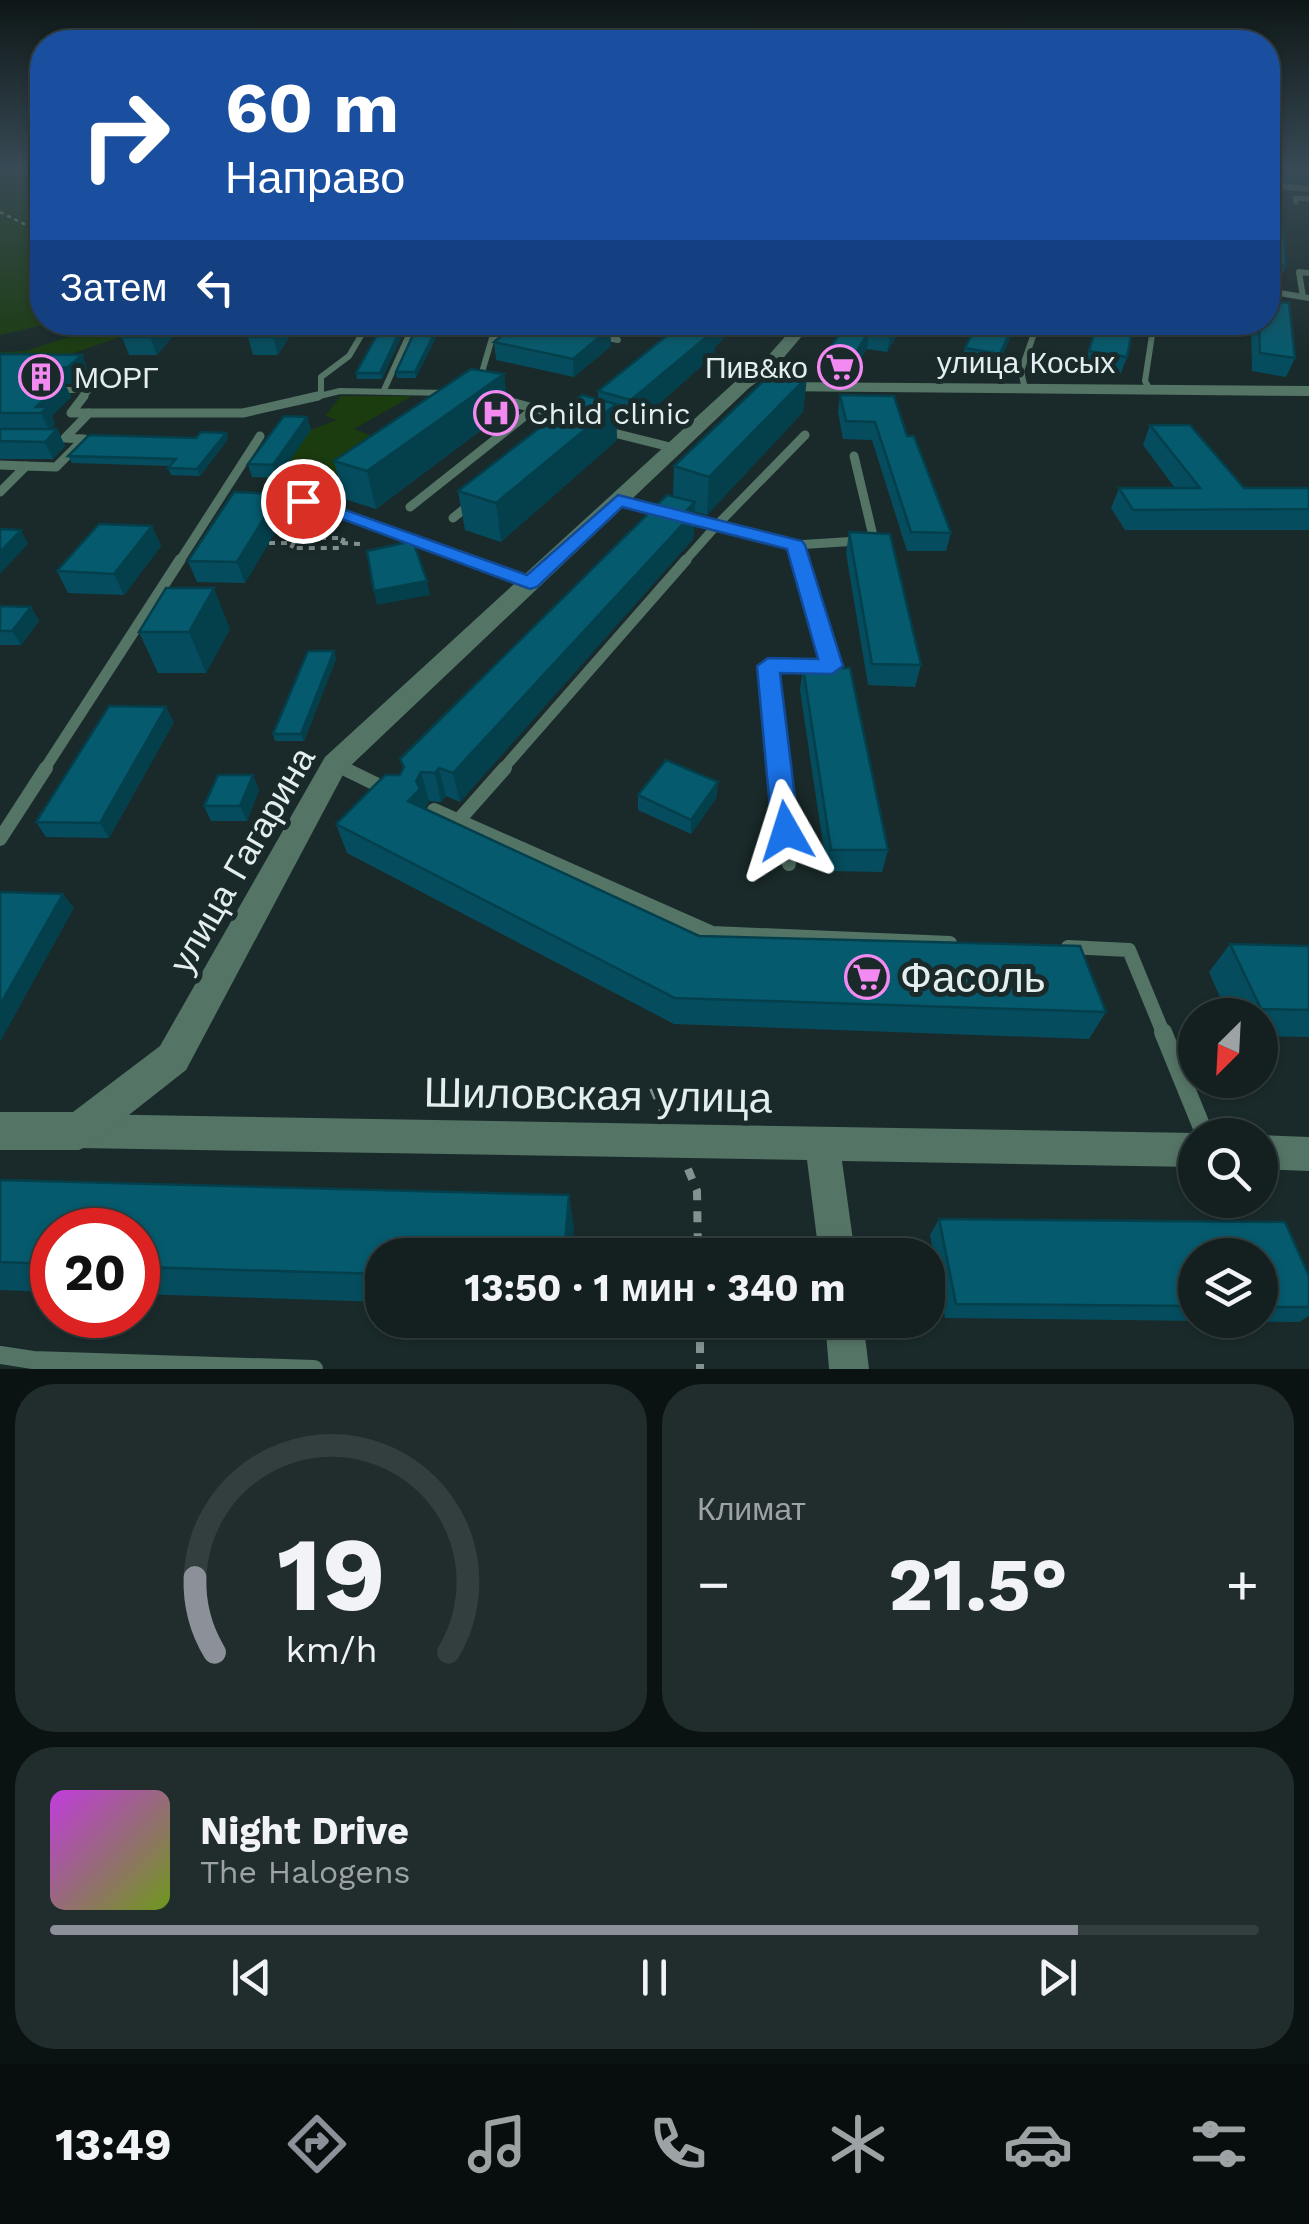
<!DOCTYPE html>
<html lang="ru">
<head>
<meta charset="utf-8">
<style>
  body { margin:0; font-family:"Work Sans",sans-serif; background:#212d2d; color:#f1f3f6; height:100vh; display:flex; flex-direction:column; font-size:38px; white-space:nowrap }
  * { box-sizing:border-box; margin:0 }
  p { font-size:32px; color:#9da3a5 }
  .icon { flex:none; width:55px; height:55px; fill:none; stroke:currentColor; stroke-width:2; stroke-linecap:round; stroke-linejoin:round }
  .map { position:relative; height:1369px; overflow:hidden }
  .details { display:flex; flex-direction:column; gap:15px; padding:15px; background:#0b1212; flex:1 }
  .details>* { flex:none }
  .banner { position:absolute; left:30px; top:30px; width:1250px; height:305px; border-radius:40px; box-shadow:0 2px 8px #0004,0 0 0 2px #333e3e; background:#1a4fa0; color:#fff; overflow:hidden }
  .needle { width:65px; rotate:204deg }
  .fabs { position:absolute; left:1178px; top:998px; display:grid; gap:20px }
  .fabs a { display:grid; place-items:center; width:100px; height:100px; border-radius:50%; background:#142020; box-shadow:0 2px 8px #0004,0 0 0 2px #333e3e; font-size:50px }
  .speed { position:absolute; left:30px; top:1208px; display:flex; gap:20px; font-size:50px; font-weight:700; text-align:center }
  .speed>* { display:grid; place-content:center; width:130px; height:130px; border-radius:50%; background:#142020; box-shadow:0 2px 8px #0004,0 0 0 2px #333e3e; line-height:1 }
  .speed .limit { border:15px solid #d22; background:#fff; color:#111 }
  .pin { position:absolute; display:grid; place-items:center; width:85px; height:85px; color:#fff; margin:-42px; border:5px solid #fff; border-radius:50%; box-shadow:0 2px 10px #0007 }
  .me { position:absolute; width:110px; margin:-55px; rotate:354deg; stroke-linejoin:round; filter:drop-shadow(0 0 8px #0008) }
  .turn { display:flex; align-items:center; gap:35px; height:210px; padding:0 30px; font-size:45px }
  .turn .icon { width:130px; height:130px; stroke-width:2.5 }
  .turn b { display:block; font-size:70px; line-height:85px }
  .then { display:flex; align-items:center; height:95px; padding:0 30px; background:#0003; gap:20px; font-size:38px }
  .big { font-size:75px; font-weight:700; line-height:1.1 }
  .details .tile { flex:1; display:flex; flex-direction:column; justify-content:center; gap:15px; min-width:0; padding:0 35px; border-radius:40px; background:#212d2d }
  .details .dial { align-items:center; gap:0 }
  .dial svg { height:260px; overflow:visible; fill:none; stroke:#333e3e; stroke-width:7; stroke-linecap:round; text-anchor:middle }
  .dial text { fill:#f1f3f6; stroke:none }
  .song { display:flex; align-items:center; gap:30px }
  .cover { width:120px; height:120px; border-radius:15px; background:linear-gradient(135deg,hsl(290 70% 55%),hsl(80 70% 35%)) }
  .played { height:10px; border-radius:5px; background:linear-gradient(90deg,#8c9099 85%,#333e3e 85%) }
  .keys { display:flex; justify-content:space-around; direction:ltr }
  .heat { display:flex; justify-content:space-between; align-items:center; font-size:55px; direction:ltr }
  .details .tiles { flex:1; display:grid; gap:15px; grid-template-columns:1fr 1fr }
  .tile:last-child { grid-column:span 2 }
  .trip { position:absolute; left:365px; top:1238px; width:580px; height:100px; border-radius:40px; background:#142020; box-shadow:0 2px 8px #0004,0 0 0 2px #333e3e; font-weight:700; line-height:100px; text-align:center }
  .menu { display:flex; height:160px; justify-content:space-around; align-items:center; background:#080d0d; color:#9da3a5 }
  .menu .icon { width:70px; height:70px }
  .menu .current { color:#8c9099 }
  .menu b { font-size:45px; color:#f1f3f6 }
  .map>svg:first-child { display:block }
</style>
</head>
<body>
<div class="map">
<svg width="1309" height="1369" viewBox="0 0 1309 1369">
  <rect width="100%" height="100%" fill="#1a2a2a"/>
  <!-- green -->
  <g fill="#1b3c0f">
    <polygon points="0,167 42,167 42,322 52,323 0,335"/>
    <polygon points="113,323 196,323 159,324 35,366 0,367 0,352 25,351"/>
    <polygon points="341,396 412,396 354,429 382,440 344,499 326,499 336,479 277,478 311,430 337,420 325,416"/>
  </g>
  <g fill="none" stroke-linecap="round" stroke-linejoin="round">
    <!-- path-far2 -->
    <polyline stroke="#849191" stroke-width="2.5" stroke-dasharray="4 4" stroke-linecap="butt" points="0,212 42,233"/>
    <!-- path-far1 -->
    <g stroke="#849191" stroke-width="4" stroke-dasharray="6 6" stroke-linecap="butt">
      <polygon points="296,538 344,538 340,548 291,548"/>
      <polyline points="269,543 293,543"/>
      <polyline points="342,543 361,544"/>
    </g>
    <!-- path -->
    <g stroke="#849191" stroke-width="8" stroke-dasharray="11 11" stroke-linecap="butt">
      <polyline points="653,1088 664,1113"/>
      <polyline points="688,1169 697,1191 698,1255"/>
      <polyline points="700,1320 700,1369"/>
    </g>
    <!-- service-far5 -->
    <polyline stroke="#547465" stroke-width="5" points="1296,202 1295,198 1309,199"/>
    <!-- service-far4 -->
    <g stroke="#547465" stroke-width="6">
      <polyline points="1268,291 1309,298"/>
      <polyline points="1303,297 1299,272 1309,273"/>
      <polyline points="597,336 618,340"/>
      <polyline points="478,386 492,338 513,322"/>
      <polyline points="1025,389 1021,371 1038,322"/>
      <polyline points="60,390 89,390 82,399"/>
      <polyline points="384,390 415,322"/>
      <polyline points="1150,390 1145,381 1154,322"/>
      <polyline points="321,395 321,377 349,356 369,322"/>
      <polyline points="307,399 340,391 448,393"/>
    </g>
    <!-- service-far3 -->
    <g stroke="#547465" stroke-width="9">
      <polyline points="84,396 71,413 243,413 318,396"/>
      <polyline points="496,398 570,418"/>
      <polyline points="606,431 674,448"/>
      <polyline points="805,435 716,526 795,545 874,540 854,456"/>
      <polyline points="0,465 26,466"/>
      <polyline points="0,492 26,466 56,467 84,439 65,438 89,413"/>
      <polyline points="268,501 303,501 473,562"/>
      <polyline points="618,501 716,526 684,562"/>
      <polyline points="410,507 535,408"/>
      <polyline points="453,518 473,502"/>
      <polyline points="795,545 800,562"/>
      <polyline points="179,562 260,436"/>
    </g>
    <!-- service-far2 -->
    <g stroke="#547465" stroke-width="11">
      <polyline points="466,560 530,583"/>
      <polyline points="335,764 348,770"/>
      <polyline points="44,770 180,560"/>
      <polyline points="502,770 686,560"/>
      <polyline points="779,770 768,665 832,666 800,560"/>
    </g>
    <!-- service-far1 -->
    <g stroke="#547465" stroke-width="14">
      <polyline points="343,768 388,790"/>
      <polyline points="779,768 789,864"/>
      <polyline points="434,810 712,933 950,943"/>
      <polyline points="458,821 505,768"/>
      <polyline points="0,839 46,768"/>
      <polyline points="1068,947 1129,950 1164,1035"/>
    </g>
    <!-- service -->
    <g stroke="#547465" stroke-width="18">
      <polyline points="1163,1032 1205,1135"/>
      <polyline points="0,1355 33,1360 314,1369"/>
    </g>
    <!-- minor -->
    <g fill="#547465" fill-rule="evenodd">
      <polygon points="1268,182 1309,186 1309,192 1268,188"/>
      <polygon points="79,1114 1195,1133 1200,1135 1195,1135 1195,1167 842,1161 855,1255 819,1255 807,1160 79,1148 67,1143 62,1131 67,1119"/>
      <polygon points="1260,1135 1309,1137 1309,1171 1260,1169"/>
      <polygon points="825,1320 863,1320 869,1369 829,1369"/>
    </g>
    <!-- tertiary -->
    <g fill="#547465" fill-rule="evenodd">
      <polygon points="798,322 814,322 773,370 749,388 345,771 186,1070 92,1144 79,1150 0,1150 0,1112 73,1112 160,1046 325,757 737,380 761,364"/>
      <polygon points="773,382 1309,386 1309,396 767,391 767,383"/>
    </g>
  </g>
  <!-- wall -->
  <g fill="#054d5e" fill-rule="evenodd">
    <polygon points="1278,167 1309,167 1309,182 1279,179"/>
    <polygon points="1268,178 1286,266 1279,281 1268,279"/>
    <polygon points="136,322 174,322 177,331 157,355 129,355 122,337"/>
    <polygon points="259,322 291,322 293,331 278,355 253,355 248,337"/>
    <polygon points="384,322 408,322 382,379 357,379 356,373"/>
    <polygon points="419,322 416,378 397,378 396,372"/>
    <polygon points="521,322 638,322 623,335 610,333 611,346 574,377 496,360 494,342"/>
    <polygon points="684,322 740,322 715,347 715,354 632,428 616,423 617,440 501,542 465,530 458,491 598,399 598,391"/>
    <polygon points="848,322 905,322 887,352 867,349 851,374 824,370 826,353"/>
    <polygon points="978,322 1017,322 995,372 961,366 965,348"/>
    <polygon points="1097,322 1127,357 1121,373 1084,367"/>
    <polygon points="1251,322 1268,322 1295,358 1286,377 1252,371"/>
    <polygon points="0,354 82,355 88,371 76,383 65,384 71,397 52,416 55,424 50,429 57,429 65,446 53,459 0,459"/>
    <polygon points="504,374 508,410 376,509 344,499 334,461"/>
    <polygon points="807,377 803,412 707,515 695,512 693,539 460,802 446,796 441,802 429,801 425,809 699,936 1106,1012 1089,1039 674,1024 347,853 336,824 400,775 403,770 400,759 673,496 674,466"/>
    <polygon points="840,395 907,436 951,533 946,551 907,551 872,440 843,439 838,412"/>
    <polygon points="307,417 311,430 277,478 252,477 248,464"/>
    <polygon points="1150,425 1244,488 1309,488 1309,530 1125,530 1111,508 1119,488 1175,488 1143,445"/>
    <polygon points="226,433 228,439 200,476 171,475 168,468 171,466 72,463 68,456"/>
    <polygon points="279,494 286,514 245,583 197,582 188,561"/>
    <polygon points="152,526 161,546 124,595 68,593 57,571"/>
    <polygon points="849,532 921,665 915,687 868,685 846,553"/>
    <polygon points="0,606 31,607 39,621 21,645 0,645"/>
    <polygon points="230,629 206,673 158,673 139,632"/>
    <polygon points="334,651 336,659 304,741 275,741 273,734"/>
    <polygon points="803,668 888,850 882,872 827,871 800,690"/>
    <polygon points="174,722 109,838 46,837 36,822"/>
    <polygon points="253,775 259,790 247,821 211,821 204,806"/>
    <polygon points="638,795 717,797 691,834 638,810"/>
    <polygon points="1230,944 1309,946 1309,1037 1260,1036 1260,1015 1228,1015 1209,972"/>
    <polygon points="0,1180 574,1227 382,1255 382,1302 138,1294 138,1230 52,1230 52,1292 0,1290"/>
    <path d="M939 1219 1285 1222 1309 1276V1316L1299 1322 945 1318 930 1235ZM1195 1255H1260V1320H1195Z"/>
  </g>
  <!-- shaded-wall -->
  <g fill="#043f4c">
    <polygon points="163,322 174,322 177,331 157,355 150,337"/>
    <polygon points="283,322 291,322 293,331 278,355 273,337"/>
    <polygon points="404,322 408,322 382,379 380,373"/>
    <polygon points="440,322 444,322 416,378 415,372"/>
    <polygon points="623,322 638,322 623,335"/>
    <polygon points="716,322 740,322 715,347 715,354 632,428 631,400"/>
    <polygon points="898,322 905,322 887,352 890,336"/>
    <polygon points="1014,322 1017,322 995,372 1000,354"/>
    <polygon points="610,328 611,346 574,377 573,359"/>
    <polygon points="869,332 867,349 851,374 853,357"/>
    <polygon points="82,355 88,371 76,383 65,384 71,397 52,416 55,424 49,430 41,413 36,407 48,379 47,370"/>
    <polygon points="504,374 508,410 376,509 367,471"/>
    <polygon points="807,377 803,412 707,515 709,477"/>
    <polygon points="616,404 617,440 501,542 496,503"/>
    <polygon points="307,417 311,430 277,478 273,465"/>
    <polygon points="57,429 65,446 53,459 45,442"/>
    <polygon points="226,433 228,439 200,476 197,469"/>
    <polygon points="279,494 286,514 245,583 237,562"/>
    <polygon points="695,502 693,539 460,802 453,773"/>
    <polygon points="152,526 161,546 124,595 114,574"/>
    <polygon points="21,530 28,544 0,574 0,552"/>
    <polygon points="427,581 430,595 377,605 374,591"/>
    <polygon points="214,588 230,629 206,673 189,632"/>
    <polygon points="31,607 39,621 21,645 12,631"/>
    <polygon points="334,651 336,659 304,741 301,734"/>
    <polygon points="166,707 174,722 109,838 100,823"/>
    <polygon points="439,768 446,796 441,802 435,773"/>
    <polygon points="421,772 429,801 425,808 408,801"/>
    <polygon points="253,775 259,790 247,821 240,806"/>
    <polygon points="718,782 717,797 691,834 691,820"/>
    <polygon points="63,894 74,908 0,1042 0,1005"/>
    <polygon points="569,1195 574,1227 572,1255 564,1255"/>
  </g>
  <!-- building -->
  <g fill="#065a6d" stroke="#043f4c" stroke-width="2.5">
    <polygon points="1281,167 1309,167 1309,176 1282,173"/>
    <polygon points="1268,178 1280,180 1286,266 1268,264"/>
    <polygon points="1268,300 1289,303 1295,358 1260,353 1259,322 1268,322"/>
    <polygon points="136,322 163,322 150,337 122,337"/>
    <polygon points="259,322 283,322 273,337 248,337"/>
    <polygon points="384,322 404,322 380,373 356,373"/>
    <polygon points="419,322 440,322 415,372 396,372"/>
    <polygon points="521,322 583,322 610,328 573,359 494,342"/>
    <polygon points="684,322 716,322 710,328 716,329 631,400 598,391"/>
    <polygon points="848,322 898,322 890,336 869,332 853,357 826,353"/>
    <polygon points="978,322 1014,322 1000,354 965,348"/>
    <polygon points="1097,322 1134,322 1127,357 1089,351"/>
    <polygon points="0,354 82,355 68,367 47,370 48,379 63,381 36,407 48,407 41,413 0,413"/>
    <polygon points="471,369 504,374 367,471 334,461"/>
    <polygon points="776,369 807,377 709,477 674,466"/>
    <polygon points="582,395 616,404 496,503 458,491"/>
    <polygon points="840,395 894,396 907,436 914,436 951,533 911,532 875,422 846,421"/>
    <polygon points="284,416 307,417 273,465 248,464"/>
    <polygon points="1150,425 1190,425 1244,488 1309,488 1309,509 1133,510 1119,488 1200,488"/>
    <polygon points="0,429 57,429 45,442 0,441"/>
    <polygon points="201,432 226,433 197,469 168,468 176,459 68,456 89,435 196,438"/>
    <polygon points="234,492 279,494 237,562 188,561"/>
    <polygon points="667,495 695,502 687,510 694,512 453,773 439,768 435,773 421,772 416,781 420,789 408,801 699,936 1080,946 1106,1012 675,998 336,824 385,775 400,775 404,767 400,759"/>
    <polygon points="99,524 152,526 114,574 57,571"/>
    <polygon points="0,529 21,530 0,552"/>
    <polygon points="849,532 890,534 921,665 872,664"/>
    <polygon points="413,541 427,581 374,591 367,551"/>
    <polygon points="166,588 214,588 189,632 139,632"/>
    <polygon points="0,606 31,607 12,631 0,631"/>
    <polygon points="308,651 334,651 301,734 273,734"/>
    <polygon points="803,668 850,668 888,850 831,850"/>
    <polygon points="109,706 166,707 100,823 36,822"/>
    <polygon points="666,760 718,782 691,820 638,795"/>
    <polygon points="218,775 253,775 240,806 204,806"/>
    <polygon points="0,892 63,894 0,1005"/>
    <polygon points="1230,944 1309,946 1309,1010 1261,1009"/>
    <polygon points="0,1180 569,1195 564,1255 382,1255 382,1274 138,1267 138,1230 52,1230 52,1264 0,1262"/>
    <polygon points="939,1219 1285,1222 1309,1276 1309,1307 1260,1307 1260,1255 1195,1255 1195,1306 956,1304"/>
  </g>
  <!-- sky -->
  <linearGradient id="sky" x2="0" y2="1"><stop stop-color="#0e1717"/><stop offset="0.47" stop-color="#384a55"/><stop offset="1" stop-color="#384a55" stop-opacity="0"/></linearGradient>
  <rect width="1309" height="359" fill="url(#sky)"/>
  <!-- route -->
  <polygon fill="#1a73e8" stroke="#114b97" stroke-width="2.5" points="618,495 802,541 805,545 843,666 832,674 780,673 799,831 795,839 786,842 776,839 772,831 757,666 768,658 818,659 787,549 622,507 537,587 530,589 294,501 296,497 309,497 527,575"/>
  <!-- icons -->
  <defs>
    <g id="supermarket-ring" transform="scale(2.25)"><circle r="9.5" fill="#1a2a2a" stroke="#f38af2" stroke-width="1.5"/><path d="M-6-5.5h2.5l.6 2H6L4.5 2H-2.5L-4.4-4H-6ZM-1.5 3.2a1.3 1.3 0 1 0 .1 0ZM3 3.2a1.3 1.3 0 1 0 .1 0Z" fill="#f38af2"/></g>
    <g id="building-ring" transform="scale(2.25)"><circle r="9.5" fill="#1a2a2a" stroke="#f38af2" stroke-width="1.5"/><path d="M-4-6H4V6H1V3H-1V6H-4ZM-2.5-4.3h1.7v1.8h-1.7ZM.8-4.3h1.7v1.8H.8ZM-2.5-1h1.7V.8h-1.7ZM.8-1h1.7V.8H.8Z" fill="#f38af2"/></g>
    <g id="hospital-ring" transform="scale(2.25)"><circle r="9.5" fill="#1a2a2a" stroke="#f38af2" stroke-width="1.5"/><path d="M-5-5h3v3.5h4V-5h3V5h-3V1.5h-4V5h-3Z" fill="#f38af2"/></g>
  </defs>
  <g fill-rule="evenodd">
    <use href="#supermarket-ring" x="840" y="367"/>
    <use href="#building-ring" x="41" y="377"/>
    <use href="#hospital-ring" x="496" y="413"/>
    <use href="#supermarket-ring" x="867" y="977"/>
  </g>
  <g text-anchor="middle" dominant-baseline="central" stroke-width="10" stroke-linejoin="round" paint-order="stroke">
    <!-- far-street labels -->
    <g font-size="30" fill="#e4eeee" stroke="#1a2a2a">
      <text x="1026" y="362">улица Косых</text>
    </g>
    <!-- far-poi labels -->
    <g font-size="30" fill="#e4eeee" stroke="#1a2a2a" text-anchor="start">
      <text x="808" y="367" text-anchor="end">Пив&amp;ко</text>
      <text x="74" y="377">МОРГ</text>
      <text x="528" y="413">Child clinic</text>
    </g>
    <!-- street labels -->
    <g font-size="35" fill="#e4eeee" stroke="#1a2a2a">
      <text transform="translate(242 860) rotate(-60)">улица Гагарина</text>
    </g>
    <!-- near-poi labels -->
    <g font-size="42" fill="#e4eeee" stroke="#1a2a2a" text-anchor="start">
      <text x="900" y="977">Фасоль</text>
    </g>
    <!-- near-street labels -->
    <g font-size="42" fill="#e4eeee" stroke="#1a2a2a">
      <text transform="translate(598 1095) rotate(1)">Шиловская улица</text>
    </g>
  </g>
</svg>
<div class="fabs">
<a><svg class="needle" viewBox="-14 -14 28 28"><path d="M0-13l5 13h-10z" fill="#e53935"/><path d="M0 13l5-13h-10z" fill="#9da3a5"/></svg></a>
<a><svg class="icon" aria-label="search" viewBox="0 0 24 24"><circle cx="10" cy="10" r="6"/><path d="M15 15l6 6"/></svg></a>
<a><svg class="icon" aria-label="layers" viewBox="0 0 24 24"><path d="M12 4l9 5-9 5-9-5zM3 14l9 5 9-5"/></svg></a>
</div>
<div class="speed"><div class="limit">20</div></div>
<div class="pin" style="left:303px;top:501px;background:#d93025"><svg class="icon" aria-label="arrive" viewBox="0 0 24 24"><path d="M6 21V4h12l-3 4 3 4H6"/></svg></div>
<svg class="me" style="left:786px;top:831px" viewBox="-20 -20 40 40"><path d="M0-17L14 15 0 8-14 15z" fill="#1a73e8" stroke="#fff" stroke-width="4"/></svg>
<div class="trip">13:50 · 1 мин · 340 m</div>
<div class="banner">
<div class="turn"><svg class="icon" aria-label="right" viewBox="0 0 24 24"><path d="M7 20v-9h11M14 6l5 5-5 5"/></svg><div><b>60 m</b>Направо</div></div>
<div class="then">Затем<svg class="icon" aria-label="left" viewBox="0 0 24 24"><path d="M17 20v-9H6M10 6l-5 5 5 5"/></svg></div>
</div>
</div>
<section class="details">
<div class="tiles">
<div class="tile dial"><svg viewBox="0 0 100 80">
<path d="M14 69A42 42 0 1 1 86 69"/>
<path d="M14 69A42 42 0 0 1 8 46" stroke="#8c9099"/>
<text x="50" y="56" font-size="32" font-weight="700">19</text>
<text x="50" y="72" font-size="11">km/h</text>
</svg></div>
<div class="tile"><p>Климат</p>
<div class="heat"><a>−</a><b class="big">21.5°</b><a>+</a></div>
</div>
<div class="tile">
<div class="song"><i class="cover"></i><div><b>Night Drive</b><p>The Halogens</p></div></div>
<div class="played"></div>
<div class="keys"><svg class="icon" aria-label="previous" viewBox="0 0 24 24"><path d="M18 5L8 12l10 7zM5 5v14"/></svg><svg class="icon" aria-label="pause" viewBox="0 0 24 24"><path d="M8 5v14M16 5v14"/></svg><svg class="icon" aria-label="next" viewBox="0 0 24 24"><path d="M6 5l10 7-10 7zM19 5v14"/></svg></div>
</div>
</div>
</section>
<nav class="menu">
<b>13:49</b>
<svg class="icon current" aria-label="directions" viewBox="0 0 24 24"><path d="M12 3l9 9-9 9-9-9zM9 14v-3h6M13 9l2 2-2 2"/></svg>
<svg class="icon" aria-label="music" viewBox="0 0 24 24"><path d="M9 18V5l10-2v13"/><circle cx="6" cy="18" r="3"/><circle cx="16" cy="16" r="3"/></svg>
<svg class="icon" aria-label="phone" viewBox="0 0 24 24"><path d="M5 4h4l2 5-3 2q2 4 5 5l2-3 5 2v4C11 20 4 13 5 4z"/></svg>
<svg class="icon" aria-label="climate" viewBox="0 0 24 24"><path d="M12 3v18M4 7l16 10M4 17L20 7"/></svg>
<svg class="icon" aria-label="car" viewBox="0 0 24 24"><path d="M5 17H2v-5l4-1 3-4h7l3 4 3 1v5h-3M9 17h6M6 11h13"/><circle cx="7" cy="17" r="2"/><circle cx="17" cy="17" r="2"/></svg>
<svg class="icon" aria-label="filters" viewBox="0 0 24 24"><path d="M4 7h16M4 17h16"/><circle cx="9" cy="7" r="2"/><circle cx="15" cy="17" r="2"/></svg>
</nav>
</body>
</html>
